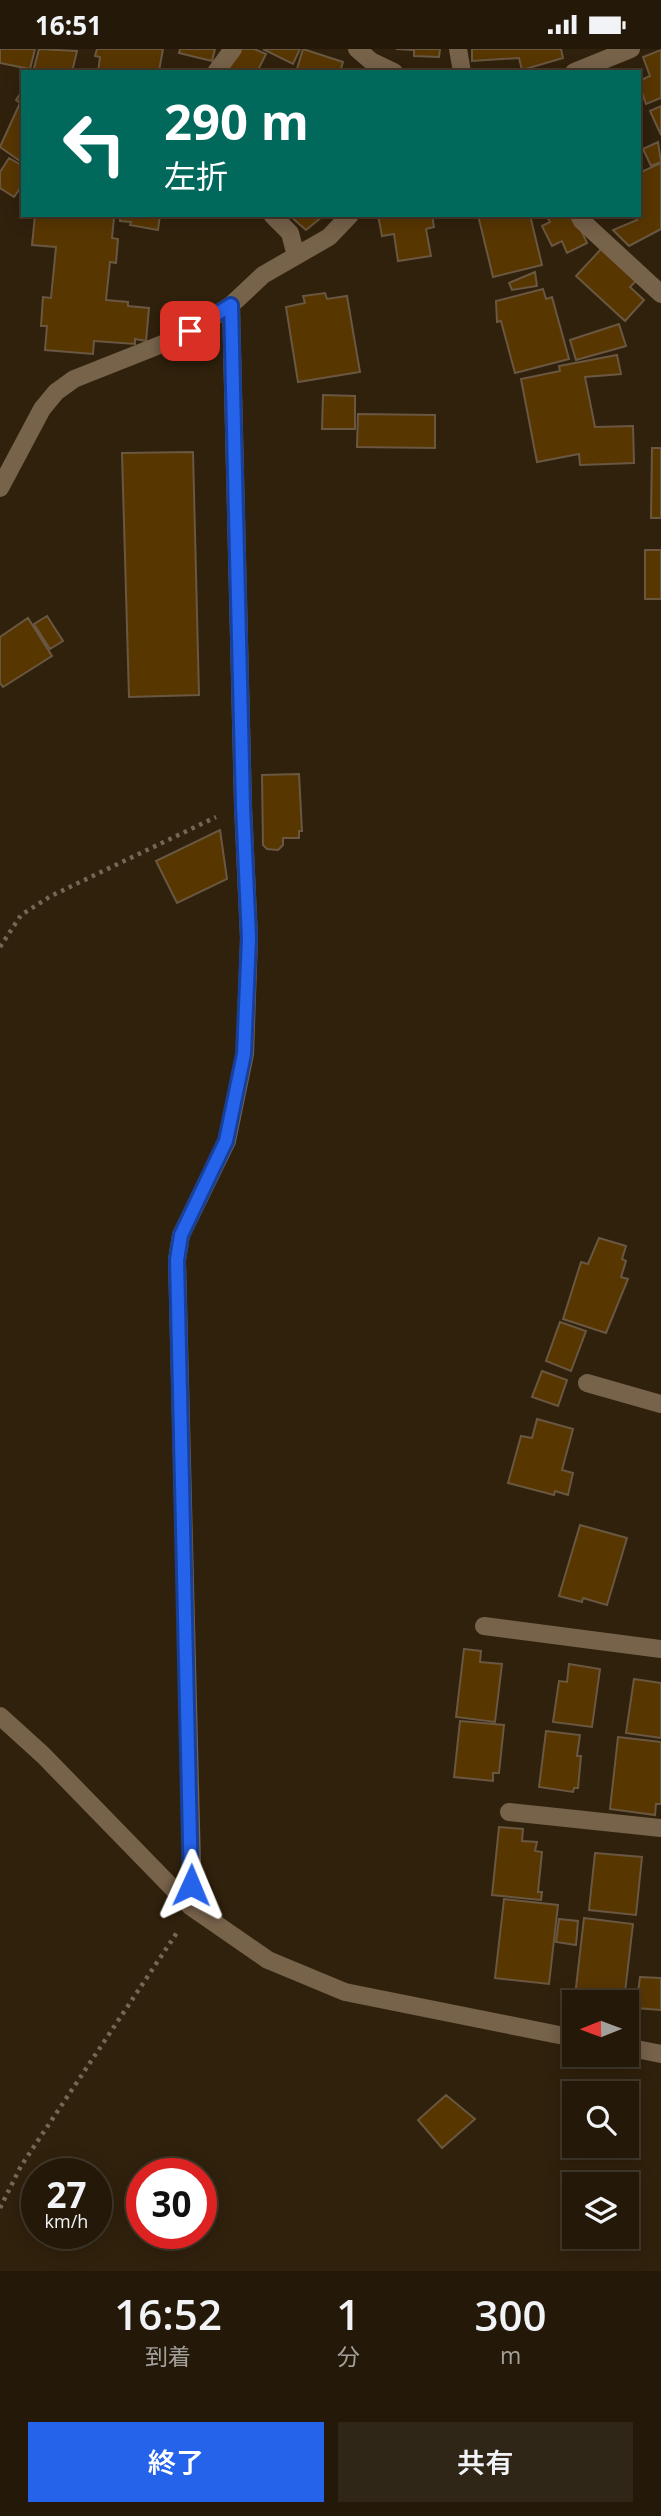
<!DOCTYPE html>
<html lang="ja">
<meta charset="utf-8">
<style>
:root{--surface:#241909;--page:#302617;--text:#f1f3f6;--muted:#a3a09c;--line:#41382a;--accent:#2563eb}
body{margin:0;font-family:"Open Sans","Noto Sans JP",sans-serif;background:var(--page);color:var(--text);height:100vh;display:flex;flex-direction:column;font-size:26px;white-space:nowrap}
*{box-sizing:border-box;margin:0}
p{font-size:23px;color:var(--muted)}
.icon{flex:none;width:38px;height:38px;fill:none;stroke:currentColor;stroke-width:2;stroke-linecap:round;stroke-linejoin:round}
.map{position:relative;height:2222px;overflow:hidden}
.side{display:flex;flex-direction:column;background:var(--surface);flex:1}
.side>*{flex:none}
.guide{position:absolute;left:21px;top:21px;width:620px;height:147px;border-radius:0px;box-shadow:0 4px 18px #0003,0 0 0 2px var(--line);background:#00695c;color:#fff;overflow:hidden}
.needle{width:46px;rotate:269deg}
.buttons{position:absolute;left:562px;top:1941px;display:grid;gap:14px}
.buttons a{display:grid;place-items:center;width:77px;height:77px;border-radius:0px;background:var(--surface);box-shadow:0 4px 18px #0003,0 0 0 2px var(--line);font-size:35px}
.speed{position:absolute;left:21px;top:2109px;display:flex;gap:14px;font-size:35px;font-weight:700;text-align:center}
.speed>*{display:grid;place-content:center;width:91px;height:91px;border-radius:50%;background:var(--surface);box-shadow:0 4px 18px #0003,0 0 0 2px var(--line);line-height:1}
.speed small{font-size:18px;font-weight:400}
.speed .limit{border:10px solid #d22;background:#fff;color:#111}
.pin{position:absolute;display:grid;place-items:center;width:60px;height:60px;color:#fff;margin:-30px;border-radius:14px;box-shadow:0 4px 10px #0006}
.me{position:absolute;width:77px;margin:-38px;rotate:1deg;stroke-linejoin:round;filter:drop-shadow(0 0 5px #0008)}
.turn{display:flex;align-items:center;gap:24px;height:147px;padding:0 28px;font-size:32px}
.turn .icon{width:91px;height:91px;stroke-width:2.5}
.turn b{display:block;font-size:49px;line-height:60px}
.eta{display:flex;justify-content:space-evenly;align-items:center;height:119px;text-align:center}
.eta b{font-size:42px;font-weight:600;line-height:49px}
.action{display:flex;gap:14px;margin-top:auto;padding:14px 28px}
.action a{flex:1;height:80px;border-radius:0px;background:var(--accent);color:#fff;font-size:28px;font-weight:600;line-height:80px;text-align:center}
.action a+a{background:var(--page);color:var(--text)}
.status{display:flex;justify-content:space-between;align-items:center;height:49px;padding:0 35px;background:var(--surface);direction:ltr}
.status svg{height:19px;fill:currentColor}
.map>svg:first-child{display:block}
</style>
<div class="status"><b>16:51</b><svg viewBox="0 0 49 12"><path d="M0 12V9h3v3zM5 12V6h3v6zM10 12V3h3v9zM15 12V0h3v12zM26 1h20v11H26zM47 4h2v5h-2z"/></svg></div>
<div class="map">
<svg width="661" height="2222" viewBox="0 0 661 2222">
<rect width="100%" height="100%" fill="#30210c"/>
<path fill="#583600" stroke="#695741" stroke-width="2" d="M 0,0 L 35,0 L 30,20 L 0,14 Z
M 39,0 L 77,2 L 72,23 L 33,23 Z
M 97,0 L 163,0 L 159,22 L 98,23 L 100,8 L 95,7 Z
M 180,0 L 215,0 L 212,12 L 179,4 Z
M 240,0 L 254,0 L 266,5 L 257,23 L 221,23 Z
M 263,0 L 300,0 L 293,15 Z
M 303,0 L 343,13 L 340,23 L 296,23 Z
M 396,0 L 440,0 L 439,8 L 414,7 L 414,1 Z
M 472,0 L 561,0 L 563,9 L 522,21 L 519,9 L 472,12 Z
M 661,1 L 661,49 L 646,55 L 639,35 L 639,32 L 650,27 L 643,8 Z
M 23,41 L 23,114 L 0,98 L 20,54 L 16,51 Z
M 661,57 L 661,86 L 650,62 Z
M 658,93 L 661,113 L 651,117 L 643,100 Z
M 9,109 L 23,117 L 23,135 L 14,148 L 0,139 L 0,123 Z
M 661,114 L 661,180 L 629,197 L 613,181 L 637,171 L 635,166 L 639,166 L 639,124 Z
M 35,166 L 114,169 L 112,189 L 118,190 L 116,214 L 110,213 L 106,251 L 128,253 L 128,257 L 149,259 L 146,292 L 135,290 L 135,295 L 94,292 L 93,305 L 45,301 L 47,277 L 41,277 L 43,248 L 51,249 L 56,198 L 32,196 Z
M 120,166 L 160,166 L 158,181 L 130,176 L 131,173 L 120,172 Z
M 289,166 L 323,166 L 323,167 L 306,181 Z
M 378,166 L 432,166 L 434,178 L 426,180 L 431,207 L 398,212 L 394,185 L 382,187 Z
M 478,166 L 530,166 L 542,216 L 493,228 Z
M 546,166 L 574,166 L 587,194 L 567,204 L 562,192 L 552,197 L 542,177 L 550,173 Z
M 603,198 L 637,231 L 630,238 L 644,251 L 625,272 L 576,227 Z
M 535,223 L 537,237 L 512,241 L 509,234 Z
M 543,240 L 546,250 L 552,248 L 569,310 L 515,324 L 501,272 L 497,273 L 496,252 Z
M 325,244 L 327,250 L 347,247 L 360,323 L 298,333 L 286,258 L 305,254 L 303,247 Z
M 619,275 L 626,297 L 576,311 L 570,291 Z
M 617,306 L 621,325 L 585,328 L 595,378 L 633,377 L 634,414 L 580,416 L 579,405 L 537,413 L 521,330 L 560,322 L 559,317 Z
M 323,346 L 355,347 L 355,380 L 322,380 Z
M 358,365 L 435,366 L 435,399 L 357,398 Z
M 652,399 L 661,399 L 661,469 L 651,469 Z
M 193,403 L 199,646 L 129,648 L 122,404 Z
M 645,501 L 661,501 L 661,550 L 645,550 Z
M 47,567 L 63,592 L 50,600 L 34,575 Z
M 28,569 L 52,607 L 3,638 L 0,634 L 0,588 Z
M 299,725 L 302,782 L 299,782 L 299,789 L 283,789 L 283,796 L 278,801 L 267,800 L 263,796 L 262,726 Z
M 220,781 L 227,830 L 177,854 L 156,812 Z
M 599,1189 L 626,1197 L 622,1210 L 626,1212 L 621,1228 L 628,1230 L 606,1284 L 563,1270 L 581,1213 L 588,1215 Z
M 560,1273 L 586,1282 L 571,1322 L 546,1312 Z
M 542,1322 L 567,1331 L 558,1357 L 532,1348 Z
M 537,1370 L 573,1380 L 562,1421 L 573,1424 L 568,1446 L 555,1442 L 554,1446 L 508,1434 L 521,1387 L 532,1389 Z
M 580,1476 L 627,1489 L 607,1556 L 583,1549 L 582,1553 L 559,1547 Z
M 464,1600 L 481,1602 L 480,1613 L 502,1615 L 495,1673 L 456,1668 Z
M 569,1615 L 600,1620 L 592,1678 L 553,1673 L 559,1632 L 567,1633 Z
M 634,1630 L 661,1634 L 661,1689 L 626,1684 Z
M 460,1672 L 504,1676 L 499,1724 L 493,1724 L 493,1732 L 454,1728 Z
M 546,1682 L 580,1686 L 577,1707 L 581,1707 L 578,1739 L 574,1739 L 573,1743 L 539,1738 Z
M 618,1688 L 661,1693 L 661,1755 L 656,1755 L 655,1766 L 610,1760 Z
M 499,1778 L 523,1780 L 522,1792 L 537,1793 L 535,1802 L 542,1803 L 538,1843 L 542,1843 L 541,1851 L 492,1846 Z
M 595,1804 L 642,1808 L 636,1866 L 589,1861 Z
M 504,1850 L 558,1856 L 549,1935 L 495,1929 Z
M 584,1869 L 633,1875 L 625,1943 L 611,1941 L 610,1947 L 596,1945 L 595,1950 L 575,1947 Z
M 559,1870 L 578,1872 L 576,1896 L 556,1893 Z
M 640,1928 L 661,1929 L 661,1961 L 636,1959 Z
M 446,2046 L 475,2070 L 442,2099 L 418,2071 Z"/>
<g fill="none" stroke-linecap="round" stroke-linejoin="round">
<path stroke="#756756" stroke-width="4.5" stroke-dasharray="3.5 5" stroke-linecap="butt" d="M 0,898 L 21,866 L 51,847 L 216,768
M 0,2159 L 21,2117 L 178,1882"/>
<path stroke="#77624a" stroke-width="18" d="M 357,0 L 371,12 L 394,23
M 458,0 L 462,23
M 216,23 L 233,0
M 574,23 L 631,0
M 272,166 L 290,184 L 296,207
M 579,166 L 582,172 L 661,245
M 0,439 L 42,360 L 56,343 L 74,330 L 175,290 L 206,273 L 231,256 L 263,226 L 329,188 L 350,166
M 587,1334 L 661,1355
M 484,1577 L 661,1600
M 0,1667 L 43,1706 L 190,1857 L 268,1911 L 345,1943 L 574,1989
M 509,1763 L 661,1779
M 190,1857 L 192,1816 L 177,1211 L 181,1186 L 227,1092 L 245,1005 L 249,889 L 243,757 L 231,256
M 626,1998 L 661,2005"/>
</g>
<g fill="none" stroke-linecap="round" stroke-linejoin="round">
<defs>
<path id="route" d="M 190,282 L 231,256 L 243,757 L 249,889 L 244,1005 L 226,1092 L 181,1186 L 177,1211 L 191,1836"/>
</defs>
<use href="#route" stroke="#184099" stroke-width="18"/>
<use href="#route" stroke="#2563eb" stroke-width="12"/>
</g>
</svg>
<div class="buttons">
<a><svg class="needle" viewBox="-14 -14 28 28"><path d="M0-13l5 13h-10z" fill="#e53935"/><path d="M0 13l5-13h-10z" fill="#a3a09c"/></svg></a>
<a><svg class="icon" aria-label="search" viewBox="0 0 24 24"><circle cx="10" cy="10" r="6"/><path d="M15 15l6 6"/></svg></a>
<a><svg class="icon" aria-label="layers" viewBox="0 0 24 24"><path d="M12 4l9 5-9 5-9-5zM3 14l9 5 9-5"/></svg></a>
</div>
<div class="speed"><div>27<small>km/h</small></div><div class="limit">30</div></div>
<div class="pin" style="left:190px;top:282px;background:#d93025"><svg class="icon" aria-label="arrive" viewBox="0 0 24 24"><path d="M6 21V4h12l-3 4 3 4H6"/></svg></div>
<svg class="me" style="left:191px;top:1836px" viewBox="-20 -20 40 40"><path d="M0-17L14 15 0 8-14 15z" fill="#2563eb" stroke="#fff" stroke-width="4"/></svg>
<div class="guide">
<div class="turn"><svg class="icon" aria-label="left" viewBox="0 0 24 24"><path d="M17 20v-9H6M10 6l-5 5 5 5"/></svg><div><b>290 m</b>左折</div></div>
</div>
</div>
<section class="side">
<div class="eta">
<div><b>16:52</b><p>到着</p></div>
<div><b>1</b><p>分</p></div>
<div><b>300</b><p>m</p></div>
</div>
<div class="action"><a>終了</a><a>共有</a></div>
</section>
